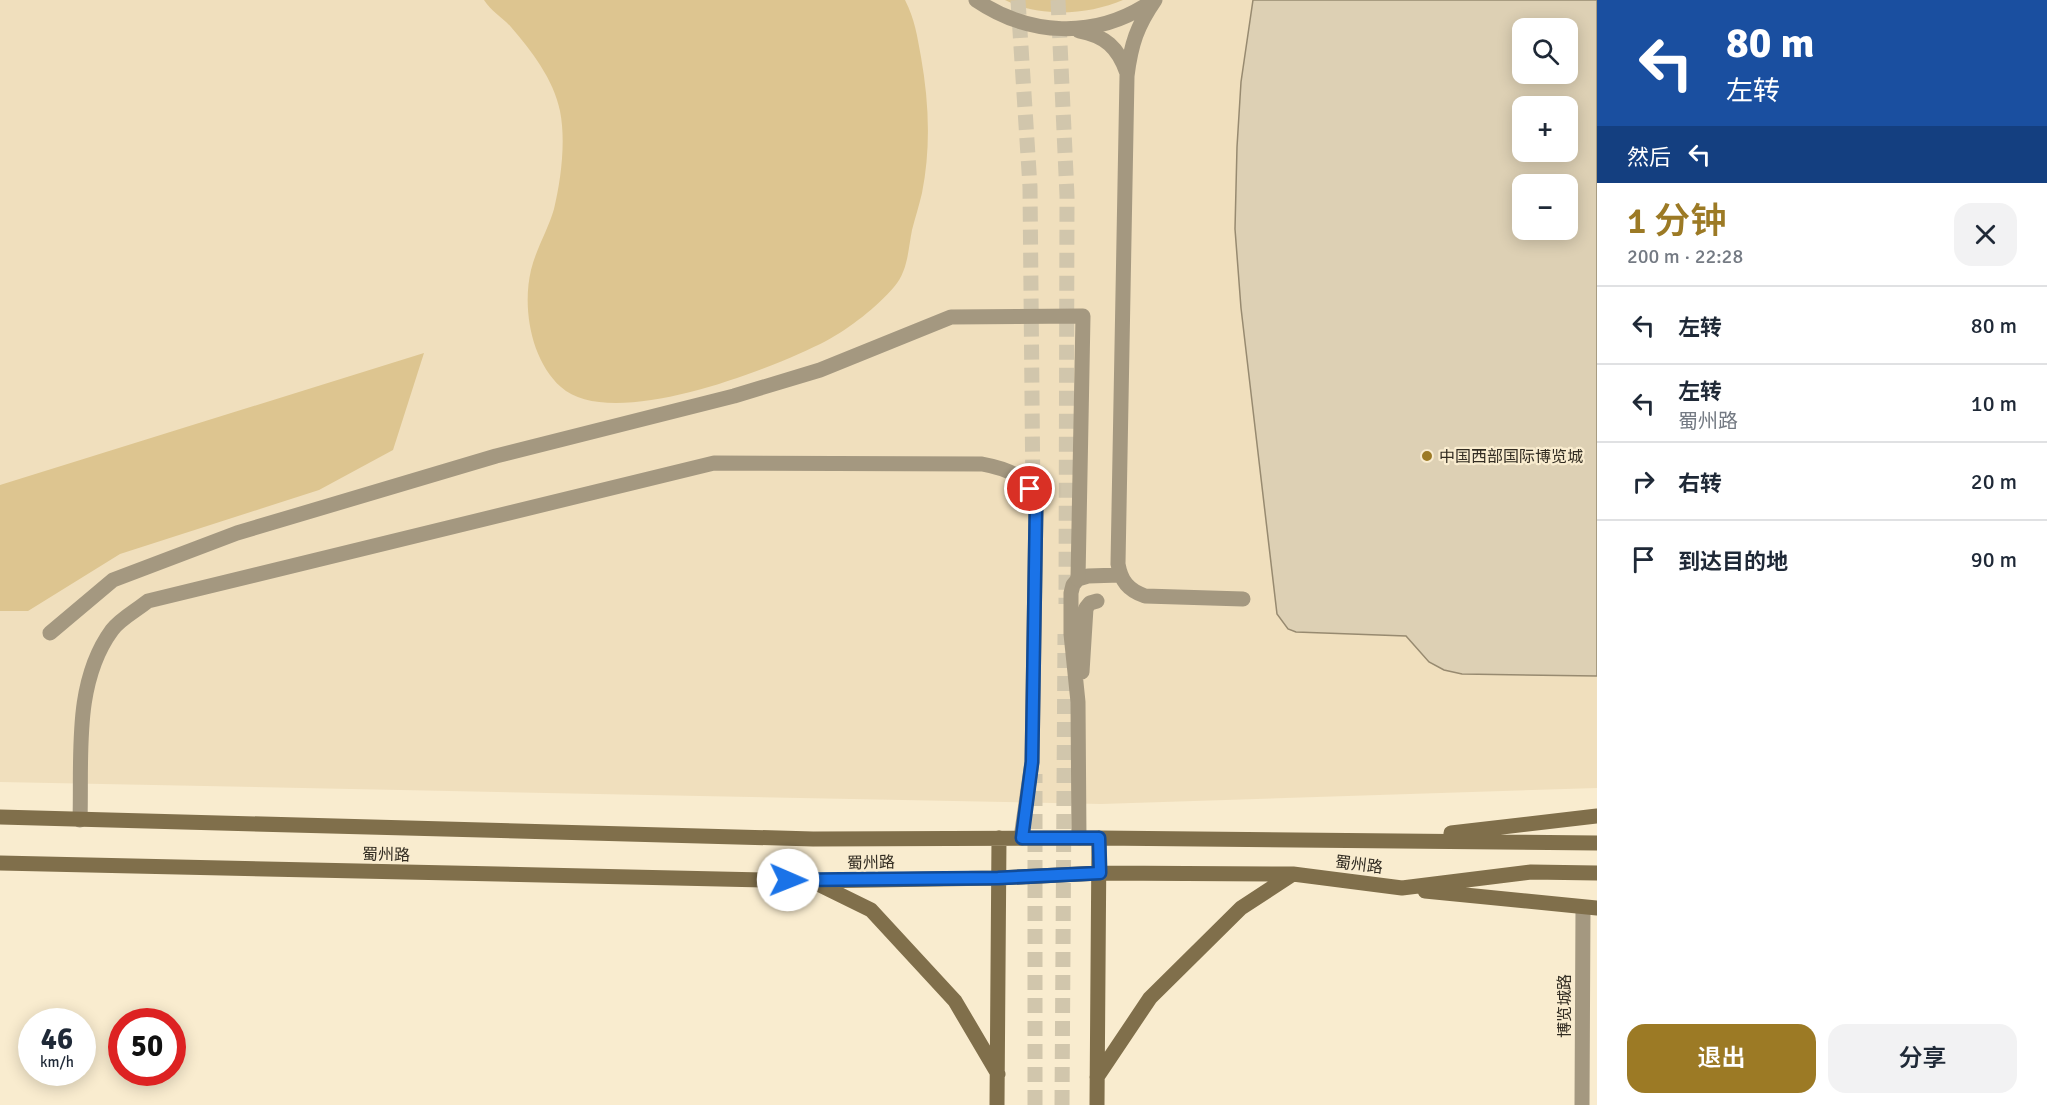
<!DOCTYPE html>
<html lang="zh">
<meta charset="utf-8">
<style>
:root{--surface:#fff;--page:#f2f2f3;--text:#1f2937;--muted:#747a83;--line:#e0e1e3;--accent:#9c7a25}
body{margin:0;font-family:Signika,"Noto Sans SC",sans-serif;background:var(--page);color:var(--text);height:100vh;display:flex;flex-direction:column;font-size:22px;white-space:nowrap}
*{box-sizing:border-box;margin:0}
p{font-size:20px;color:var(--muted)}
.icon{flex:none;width:33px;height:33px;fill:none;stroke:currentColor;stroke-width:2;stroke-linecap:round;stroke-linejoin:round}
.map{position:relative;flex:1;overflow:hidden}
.side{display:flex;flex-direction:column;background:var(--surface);width:450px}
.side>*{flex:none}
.banner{background:#1a4fa0;color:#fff;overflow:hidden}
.buttons{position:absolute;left:1512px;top:18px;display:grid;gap:12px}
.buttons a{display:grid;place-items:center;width:66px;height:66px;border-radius:12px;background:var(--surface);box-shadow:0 3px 15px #0003;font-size:30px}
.speed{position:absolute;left:18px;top:1008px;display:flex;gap:12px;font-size:30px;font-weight:700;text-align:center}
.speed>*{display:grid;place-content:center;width:78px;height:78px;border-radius:50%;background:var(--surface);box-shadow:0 3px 15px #0003;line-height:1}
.speed small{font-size:15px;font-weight:400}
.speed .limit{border:9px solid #d22;background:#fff;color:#111}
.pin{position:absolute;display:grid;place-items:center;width:51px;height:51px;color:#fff;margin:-26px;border:3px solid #fff;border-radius:50%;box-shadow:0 2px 6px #0007}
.me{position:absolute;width:66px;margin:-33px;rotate:91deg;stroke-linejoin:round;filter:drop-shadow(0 0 4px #0008)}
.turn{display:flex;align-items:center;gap:21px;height:126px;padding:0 30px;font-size:27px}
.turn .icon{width:78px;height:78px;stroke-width:2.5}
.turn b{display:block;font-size:42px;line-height:51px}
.then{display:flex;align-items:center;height:57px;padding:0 30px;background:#0003;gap:12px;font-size:22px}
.round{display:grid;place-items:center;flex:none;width:63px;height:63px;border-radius:18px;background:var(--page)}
.overview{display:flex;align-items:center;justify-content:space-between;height:102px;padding:0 30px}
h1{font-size:36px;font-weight:600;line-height:45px;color:var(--accent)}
.button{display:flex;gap:12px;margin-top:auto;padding:12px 30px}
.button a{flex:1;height:69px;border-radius:18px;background:var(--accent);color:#fff;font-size:24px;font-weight:600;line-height:69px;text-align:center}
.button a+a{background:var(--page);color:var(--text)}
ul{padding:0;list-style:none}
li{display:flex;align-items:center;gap:18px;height:78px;padding:0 30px;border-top:2px solid var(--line)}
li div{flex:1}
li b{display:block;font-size:22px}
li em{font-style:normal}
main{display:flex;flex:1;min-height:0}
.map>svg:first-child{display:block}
</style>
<main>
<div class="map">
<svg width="1597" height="1105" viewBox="0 0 1597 1105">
<rect width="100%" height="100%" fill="#f9eccf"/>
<path fill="#f0dfbd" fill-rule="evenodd" d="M 0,0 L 1597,0 L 1597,788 L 1101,804 L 0,782 ZM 1522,28 L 1568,28 L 1568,74 L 1522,74 ZM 1522,106 L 1568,106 L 1568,152 L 1522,152 ZM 1522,184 L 1568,184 L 1568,230 L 1522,230 Z"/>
<path fill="#ddc590" d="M 484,0 L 905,0 C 915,20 917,35 921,57 C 929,102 931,148 922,193 C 919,206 915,218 912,230 C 908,250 908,271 894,287 C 877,307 850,328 826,341 C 774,368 611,433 561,387 C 531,360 522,308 531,270 C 536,249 548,230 554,209 C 561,180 566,141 560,111 C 554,80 531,50 511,27 C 502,17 491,11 484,0 Z
M 1005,0 L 1123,0 C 1088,15 1040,18 1005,0 Z
M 424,353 L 393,450 L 319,490 L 120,554 L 28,611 L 0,611 L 0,485 Z"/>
<path fill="#ddd0b4" stroke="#978a70" stroke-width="1.5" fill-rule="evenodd" d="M 1253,0 L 1597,0 L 1597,676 L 1462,674 L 1444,670 L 1429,662 L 1406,636 L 1296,632 L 1288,629 L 1277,614 L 1241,308 L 1235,229 L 1237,147 L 1241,82 ZM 1522,28 L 1568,28 L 1568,74 L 1522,74 ZM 1522,106 L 1568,106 L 1568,152 L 1522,152 ZM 1522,184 L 1568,184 L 1568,230 L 1522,230 Z"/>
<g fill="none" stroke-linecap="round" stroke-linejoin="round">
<path stroke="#d1c6ac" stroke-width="15" stroke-dasharray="15 8" stroke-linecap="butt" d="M 1018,0 L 1030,187 L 1033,501
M 1058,0 L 1067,196 L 1066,604
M 1035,1105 L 1035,774
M 1062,1105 L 1065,634"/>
<path stroke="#a49880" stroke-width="15" d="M 976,0 C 1029,36 1094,39 1148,4
M 1155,0 C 1137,26 1131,44 1127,76 L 1118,564 C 1121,581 1128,590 1145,596 L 1243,599
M 1079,31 C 1105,36 1118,47 1127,73
M 1082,672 L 1086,608 L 1090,603 L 1097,601
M 80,820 C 82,757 73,683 112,630 C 120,619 137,610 148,601 L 714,463 L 982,464 C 1009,469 1031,477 1036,507 L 1032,762 L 1021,838
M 1079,838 L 1078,702 L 1071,634 L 1071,593 L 1073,585 L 1078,579 L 1088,576 L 1120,575"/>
<path stroke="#a49880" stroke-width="15" d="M 50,633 L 113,580 L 237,533 L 496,456 L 734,396 L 820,370 L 951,317 L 1083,316 L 1078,579
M 1582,1105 L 1583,908"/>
<path stroke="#806f4b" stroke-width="15" d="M 0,817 L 813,839 L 1099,838 L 1597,843
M 1451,833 L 1597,816
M 0,863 L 812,881 L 998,878 L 1100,873 L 1293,874 L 1402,888 L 1531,872 L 1597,873
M 814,882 L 871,910 L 955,1001 L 998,1074
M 1425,891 L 1597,908
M 1097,1077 L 1150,998 L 1241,908 L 1293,874
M 997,1105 L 999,838
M 1097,1105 L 1099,838"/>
</g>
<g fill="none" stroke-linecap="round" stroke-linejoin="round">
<defs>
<path id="route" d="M 788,880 L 998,878 L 1100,873 L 1099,838 L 1022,838 L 1032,762 L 1036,507 L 1030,489"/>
</defs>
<use href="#route" stroke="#114b97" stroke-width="15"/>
<use href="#route" stroke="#1a73e8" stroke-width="10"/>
</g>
<circle fill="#9c7a25" stroke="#f9eccf" stroke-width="2" cx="1427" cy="456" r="6"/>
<g text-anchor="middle" stroke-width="4.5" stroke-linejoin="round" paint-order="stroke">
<g font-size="16" fill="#322c22" stroke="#f9eccf" text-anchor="start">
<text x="1439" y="462">中国西部国际博览城</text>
</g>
<g font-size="16" fill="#322c22" stroke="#f9eccf">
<text transform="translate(386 854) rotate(1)" y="6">蜀州路</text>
<text transform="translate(871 862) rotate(-1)" y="6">蜀州路</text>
<text transform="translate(1359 864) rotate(7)" y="6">蜀州路</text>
<text transform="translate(1564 1006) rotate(-90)" y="6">博览城路</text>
</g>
</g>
</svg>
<div class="buttons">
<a><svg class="icon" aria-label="search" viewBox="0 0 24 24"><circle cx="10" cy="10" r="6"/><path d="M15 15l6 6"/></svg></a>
<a>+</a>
<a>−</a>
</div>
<div class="speed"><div>46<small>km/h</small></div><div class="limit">50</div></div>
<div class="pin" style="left:1030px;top:489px;background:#d93025"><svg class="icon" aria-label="arrive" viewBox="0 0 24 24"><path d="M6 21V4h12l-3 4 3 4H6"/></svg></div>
<svg class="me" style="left:788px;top:880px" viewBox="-20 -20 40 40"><circle r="19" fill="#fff"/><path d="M0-13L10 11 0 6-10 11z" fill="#1a73e8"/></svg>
</div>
<section class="side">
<div class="banner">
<div class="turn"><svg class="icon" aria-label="left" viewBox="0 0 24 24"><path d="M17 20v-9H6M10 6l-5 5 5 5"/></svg><div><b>80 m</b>左转</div></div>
<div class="then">然后<svg class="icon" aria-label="left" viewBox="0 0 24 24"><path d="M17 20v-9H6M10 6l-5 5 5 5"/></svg></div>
</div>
<div class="overview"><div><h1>1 分钟</h1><p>200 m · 22:28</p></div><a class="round"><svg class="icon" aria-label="close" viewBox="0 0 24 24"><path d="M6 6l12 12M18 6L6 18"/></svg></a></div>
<ul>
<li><svg class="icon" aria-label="left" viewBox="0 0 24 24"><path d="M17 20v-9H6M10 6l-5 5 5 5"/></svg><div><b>左转</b></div><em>80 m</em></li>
<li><svg class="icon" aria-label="left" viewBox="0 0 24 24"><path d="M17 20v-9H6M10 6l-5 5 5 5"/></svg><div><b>左转</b><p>蜀州路</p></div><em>10 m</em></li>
<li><svg class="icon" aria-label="right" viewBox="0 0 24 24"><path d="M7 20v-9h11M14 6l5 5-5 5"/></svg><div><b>右转</b></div><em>20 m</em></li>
<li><svg class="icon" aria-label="arrive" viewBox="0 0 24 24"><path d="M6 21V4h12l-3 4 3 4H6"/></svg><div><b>到达目的地</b></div><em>90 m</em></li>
</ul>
<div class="button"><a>退出</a><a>分享</a></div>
</section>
</main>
